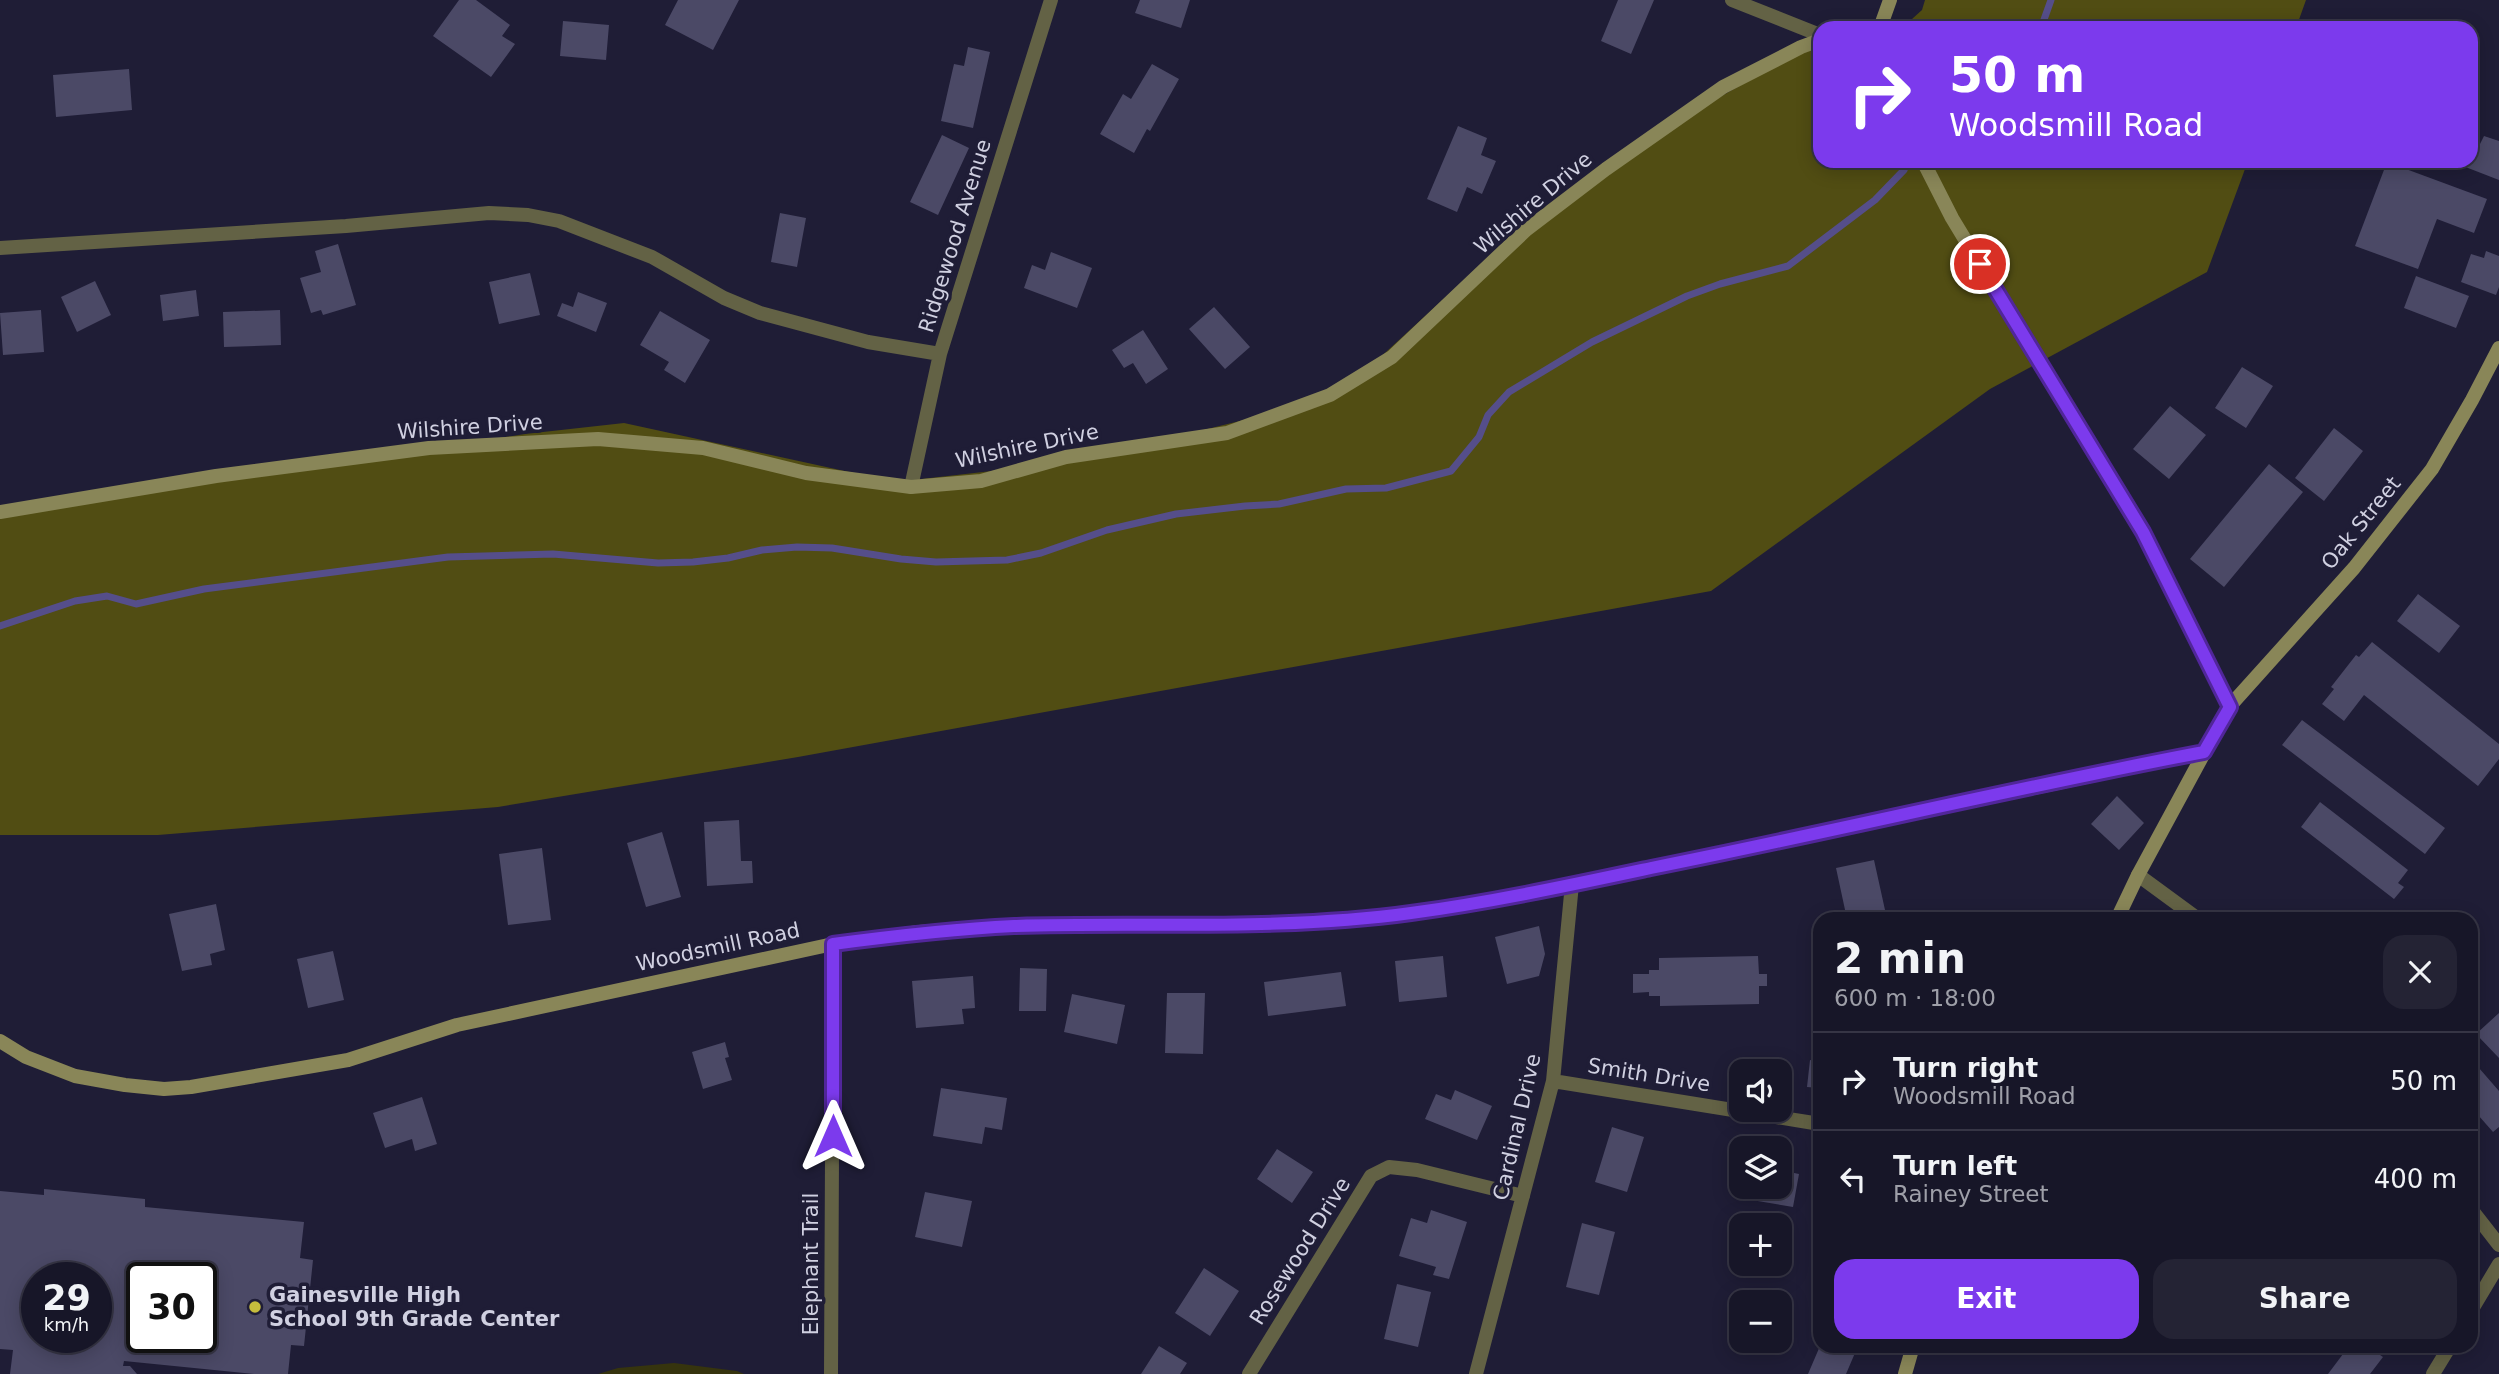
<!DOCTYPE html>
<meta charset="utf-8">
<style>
:root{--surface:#171628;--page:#242334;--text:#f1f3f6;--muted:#9e9fa8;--line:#363545;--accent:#7c3aed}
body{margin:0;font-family:"DejaVu Sans",sans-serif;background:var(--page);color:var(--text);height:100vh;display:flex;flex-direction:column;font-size:26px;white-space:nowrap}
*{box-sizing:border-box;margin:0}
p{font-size:23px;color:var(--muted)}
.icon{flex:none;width:38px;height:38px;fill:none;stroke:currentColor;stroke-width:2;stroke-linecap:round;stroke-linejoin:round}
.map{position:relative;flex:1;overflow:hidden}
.sheet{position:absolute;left:1813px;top:912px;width:665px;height:441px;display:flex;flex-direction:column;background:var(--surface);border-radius:21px;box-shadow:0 4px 18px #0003,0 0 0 2px var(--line)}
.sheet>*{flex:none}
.hud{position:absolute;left:1813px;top:21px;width:665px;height:147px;border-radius:21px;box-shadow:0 4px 18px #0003,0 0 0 2px var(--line);background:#7c3aed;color:#fff;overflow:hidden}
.fabs{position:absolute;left:1729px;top:1059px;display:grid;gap:14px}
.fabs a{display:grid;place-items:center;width:63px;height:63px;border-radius:14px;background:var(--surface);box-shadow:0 4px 18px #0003,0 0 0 2px var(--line);font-size:35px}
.speed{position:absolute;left:21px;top:1262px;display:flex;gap:14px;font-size:35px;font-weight:700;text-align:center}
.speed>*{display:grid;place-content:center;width:91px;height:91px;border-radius:50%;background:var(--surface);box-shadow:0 4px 18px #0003,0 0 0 2px var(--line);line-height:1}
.speed small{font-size:18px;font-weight:400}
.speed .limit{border:4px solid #111;border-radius:10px;background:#fff;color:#111}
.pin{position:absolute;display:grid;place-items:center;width:60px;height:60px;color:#fff;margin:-30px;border:4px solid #fff;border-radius:50%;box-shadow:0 2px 7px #0007}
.me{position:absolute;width:77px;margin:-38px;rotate:0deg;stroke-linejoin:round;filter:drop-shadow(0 0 5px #0008)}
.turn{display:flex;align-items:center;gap:24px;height:147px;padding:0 21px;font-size:32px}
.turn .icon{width:91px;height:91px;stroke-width:2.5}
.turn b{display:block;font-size:49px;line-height:60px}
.round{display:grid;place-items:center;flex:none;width:74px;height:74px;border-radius:21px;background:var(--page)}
.headline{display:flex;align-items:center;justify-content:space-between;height:119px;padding:0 21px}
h1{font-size:42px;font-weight:700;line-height:52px}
.primary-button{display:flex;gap:14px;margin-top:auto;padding:14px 21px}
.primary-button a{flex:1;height:80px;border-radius:21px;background:var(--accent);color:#fff;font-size:28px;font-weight:700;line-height:80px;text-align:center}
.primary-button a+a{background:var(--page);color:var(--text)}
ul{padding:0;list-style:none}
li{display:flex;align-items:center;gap:21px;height:98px;padding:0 21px;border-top:2px solid var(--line)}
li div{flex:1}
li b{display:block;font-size:26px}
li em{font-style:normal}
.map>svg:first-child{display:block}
</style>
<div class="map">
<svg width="2499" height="1374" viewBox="0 0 2499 1374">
<rect width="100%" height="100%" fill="#1f1d36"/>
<path fill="#36340e" d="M 674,1363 L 737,1371 L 744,1374 L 598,1374 L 618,1368 Z"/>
<path fill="#514d13" d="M 1925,0 L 2306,0 L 2296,28 L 1902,28 L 1922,10 Z
M 1820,40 L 1820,161 L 2248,161 L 2207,272 L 1990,389 L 1711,591 L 798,757 L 498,807 L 158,835 L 0,835 L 0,508 L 239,479 L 525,434 L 624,423 L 895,482 L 1078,461 L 1337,397 L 1448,295 L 1669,126 Z"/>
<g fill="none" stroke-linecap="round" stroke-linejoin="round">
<path stroke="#554e8a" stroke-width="7" d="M 2041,28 L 2051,0
M 0,626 L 75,601 L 107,596 L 136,604 L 204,589 L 448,557 L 553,554 L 658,563 L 693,562 L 728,558 L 762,550 L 797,547 L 832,548 L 901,559 L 936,562 L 1007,560 L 1041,553 L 1107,530 L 1176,514 L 1245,506 L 1279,504 L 1346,489 L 1386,488 L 1451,471 L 1479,437 L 1488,415 L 1509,392 L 1592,342 L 1687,296 L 1720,284 L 1788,266 L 1875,200 L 1904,170"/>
</g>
<path fill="#4b4966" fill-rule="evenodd" d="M 459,0 L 476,0 L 510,25 L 502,36 L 515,44 L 491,77 L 433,36 Z
M 678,0 L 739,0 L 713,50 L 665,25 Z
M 1140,0 L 1190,0 L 1181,28 L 1135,13 Z
M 1618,0 L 1654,0 L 1631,54 L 1601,41 Z
M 563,21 L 609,25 L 606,60 L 560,56 Z
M 968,47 L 990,52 L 973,128 L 941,121 L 954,64 L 964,66 Z
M 1152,64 L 1179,79 L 1150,131 L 1147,129 L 1134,153 L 1100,134 L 1123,94 L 1131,99 Z
M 129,69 L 132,110 L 56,117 L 53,75 Z
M 1458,126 L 1487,138 L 1481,155 L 1496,161 L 1482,194 L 1467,187 L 1457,212 L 1427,199 Z
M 942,135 L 969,148 L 938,215 L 910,202 Z
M 2484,136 L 2499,141 L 2499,180 L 2450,161 L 2471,161 L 2471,141 L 2480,144 Z
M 2387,162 L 2487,199 L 2474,233 L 2437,219 L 2418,269 L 2355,246 Z
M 780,213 L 806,218 L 797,267 L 771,262 Z
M 338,244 L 356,305 L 323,315 L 321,310 L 311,313 L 300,278 L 321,272 L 315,251 Z
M 2486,251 L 2499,256 L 2499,287 L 2496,295 L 2461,282 L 2471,254 L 2484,258 Z
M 1051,252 L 1092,268 L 1077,308 L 1024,288 L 1032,265 L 1045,270 Z
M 530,273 L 540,315 L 499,324 L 489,282 Z
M 2416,276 L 2469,296 L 2456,328 L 2404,308 Z
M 95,281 L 111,315 L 77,332 L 61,297 Z
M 196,290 L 199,316 L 163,321 L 160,295 Z
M 578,292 L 607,303 L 596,332 L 557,316 L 562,303 L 573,307 Z
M 1214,307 L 1250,347 L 1225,369 L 1189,329 Z
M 41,310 L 44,352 L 3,355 L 0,313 Z
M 280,310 L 281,345 L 224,347 L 223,312 Z
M 660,311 L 710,340 L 685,383 L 664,370 L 669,362 L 640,345 Z
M 1143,330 L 1168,369 L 1146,384 L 1133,363 L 1124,368 L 1112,350 Z
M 2242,367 L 2273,386 L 2246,428 L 2215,408 Z
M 2170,406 L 2206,435 L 2169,479 L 2133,449 Z
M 2334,428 L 2363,451 L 2324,501 L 2295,478 Z
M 2269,464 L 2303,492 L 2224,587 L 2190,559 Z
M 2418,594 L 2460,626 L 2439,653 L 2397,621 Z
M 2372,642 L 2499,744 L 2499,759 L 2478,786 L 2364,695 L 2344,721 L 2322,704 L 2334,689 L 2331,687 L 2356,655 L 2359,657 Z
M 2302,720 L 2445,828 L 2425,854 L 2282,745 Z
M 2117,796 L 2144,823 L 2119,850 L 2091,824 Z
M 2320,802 L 2408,870 L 2398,883 L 2404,887 L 2394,899 L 2301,827 Z
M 739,820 L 741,861 L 752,861 L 753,883 L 707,886 L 704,822 Z
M 662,832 L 681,897 L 646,907 L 627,843 Z
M 542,848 L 551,920 L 508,925 L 499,854 Z
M 1874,860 L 1887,919 L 1847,919 L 1836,868 Z
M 216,904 L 225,950 L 210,954 L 212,965 L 182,971 L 169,914 Z
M 1539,926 L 1545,954 L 1539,976 L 1507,984 L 1495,937 Z
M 333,951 L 344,1000 L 308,1008 L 297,959 Z
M 1443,956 L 1447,997 L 1399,1002 L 1395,961 Z
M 1758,956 L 1759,974 L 1767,974 L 1767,986 L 1759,986 L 1759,1004 L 1660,1006 L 1660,996 L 1649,996 L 1649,992 L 1633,993 L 1633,974 L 1649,974 L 1649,970 L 1659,970 L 1659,958 Z
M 1020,968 L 1047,969 L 1046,1011 L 1019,1011 Z
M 1341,972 L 1346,1006 L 1268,1016 L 1264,982 Z
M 973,976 L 975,1008 L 962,1009 L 964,1024 L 916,1028 L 912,981 Z
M 1167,993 L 1205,993 L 1203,1054 L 1165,1053 Z
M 1072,994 L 1125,1005 L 1117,1044 L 1064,1032 Z
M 2499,1013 L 2499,1058 L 2476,1034 Z
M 725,1042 L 729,1057 L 725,1058 L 732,1080 L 703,1089 L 692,1052 Z
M 1810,1060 L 1820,1062 L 1820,1088 L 1807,1087 Z
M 2479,1068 L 2499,1091 L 2499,1127 L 2493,1132 L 2471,1107 L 2471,1075 Z
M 941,1088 L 1007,1098 L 1002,1130 L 985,1127 L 982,1144 L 933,1136 Z
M 1455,1090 L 1492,1106 L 1477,1140 L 1425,1119 L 1436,1094 L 1451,1100 Z
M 422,1097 L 437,1144 L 415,1151 L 412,1139 L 385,1148 L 373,1113 Z
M 1612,1127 L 1644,1137 L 1627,1192 L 1595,1182 Z
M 1277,1149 L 1313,1172 L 1292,1203 L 1257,1179 Z
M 1740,1161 L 1741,1186 L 1780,1186 L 1780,1170 L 1799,1174 L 1793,1207 L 1734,1197 Z
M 44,1189 L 145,1199 L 145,1207 L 304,1222 L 300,1258 L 313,1260 L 304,1346 L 291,1345 L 288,1374 L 254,1374 L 124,1361 L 123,1366 L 130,1366 L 137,1374 L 10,1374 L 13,1350 L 0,1349 L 0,1191 L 44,1195 ZM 37,1278 L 96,1278 L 96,1337 L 37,1337 ZM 142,1278 L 201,1278 L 201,1337 L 142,1337 Z
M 925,1192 L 972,1201 L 962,1247 L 915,1237 Z
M 1431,1210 L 1467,1222 L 1449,1279 L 1433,1275 L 1436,1267 L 1399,1256 L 1411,1218 L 1427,1223 Z
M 1582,1223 L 1615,1232 L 1599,1295 L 1566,1287 Z
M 1204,1268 L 1239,1291 L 1210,1336 L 1175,1313 Z
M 1397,1284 L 1431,1292 L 1418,1347 L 1384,1339 Z
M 1159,1346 L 1187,1363 L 1180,1374 L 1141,1374 Z
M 1820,1346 L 1858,1346 L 1846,1374 L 1808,1374 Z
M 2349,1346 L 2367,1346 L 2383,1357 L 2370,1374 L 2328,1374 Z"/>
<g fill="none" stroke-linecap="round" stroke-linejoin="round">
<path stroke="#636245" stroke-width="14" d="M 1732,0 L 1820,35
M 0,248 L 346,226 L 489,213 L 528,215 L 559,221 L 652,257 L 724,298 L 760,313 L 868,342 L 940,354
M 911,487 L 940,354 L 1051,0
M 2138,875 L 2198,919
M 1553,1081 L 1820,1124
M 2471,1209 L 2499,1245
M 2471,1311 L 2499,1264
M 831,1374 L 833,944
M 1249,1374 L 1371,1176 L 1389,1167 L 1417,1170 L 1523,1196
M 1476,1374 L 1553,1081 L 1572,884
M 2433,1374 L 2450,1346"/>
<path stroke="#898658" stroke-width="14" d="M 1880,28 L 1890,0
M 1923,161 L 1952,218 L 2142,532 L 2229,707
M 0,512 L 216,476 L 429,448 L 598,439 L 703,448 L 806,473 L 911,487 L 981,481 L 1066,457 L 1227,433 L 1330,395 L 1392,357 L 1526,230 L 1606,169 L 1723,87 L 1801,47 L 1820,40
M 2117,919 L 2138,875 L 2229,707 L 2354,568 L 2432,469 L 2472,400 L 2499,348
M 0,1041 L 26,1057 L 75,1076 L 125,1085 L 164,1089 L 191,1087 L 348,1060 L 457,1025 L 833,944 L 919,932 L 1013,926 L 1277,924 L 1346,921 L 1414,913 L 1497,899 L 1684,862 L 2204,752
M 1905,1374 L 1913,1346"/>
</g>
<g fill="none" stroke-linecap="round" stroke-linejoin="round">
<defs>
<path id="route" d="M 833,1136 L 833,944 C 893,936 953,929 1014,926 C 1146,922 1279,931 1411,913 C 1492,902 1571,885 1651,868 C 1836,831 2019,787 2204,752 L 2230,707 L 2143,532 L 1980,264"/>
</defs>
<use href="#route" stroke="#51269a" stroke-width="18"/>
<use href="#route" stroke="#7c3aed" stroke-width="12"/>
</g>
<circle fill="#c5bc3d" stroke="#1f1d36" stroke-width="2.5" cx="255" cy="1307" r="7"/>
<g text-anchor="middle" stroke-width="7" stroke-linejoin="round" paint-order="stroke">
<g font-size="21" fill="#d0d0e1" stroke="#1f1d36">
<text transform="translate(1533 203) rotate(-40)" y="7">Wilshire Drive</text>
<text transform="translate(955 236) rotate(-73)" y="7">Ridgewood Avenue</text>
<text transform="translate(470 427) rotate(-4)" y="7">Wilshire Drive</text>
<text transform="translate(1027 446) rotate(-12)" y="7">Wilshire Drive</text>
<text transform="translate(2361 523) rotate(-51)" y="7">Oak Street</text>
<text transform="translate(718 947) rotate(-12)" y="7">Woodsmill Road</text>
<text transform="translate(1649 1075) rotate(9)" y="7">Smith Drive</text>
<text transform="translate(1517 1127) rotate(-77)" y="7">Cardinal Drive</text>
<text transform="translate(1300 1251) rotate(-58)" y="7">Rosewood Drive</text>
<text transform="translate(811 1264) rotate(-90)" y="7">Elephant Trail</text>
</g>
<g font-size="21" font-weight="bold" fill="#d0d0e1" stroke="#1f1d36" text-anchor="start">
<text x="269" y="1302">Gainesville High<tspan x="269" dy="24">School 9th Grade Center</tspan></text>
</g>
</g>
</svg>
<div class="fabs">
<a><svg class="icon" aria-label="sound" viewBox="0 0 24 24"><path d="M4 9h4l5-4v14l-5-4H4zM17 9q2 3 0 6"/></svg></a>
<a><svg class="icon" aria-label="layers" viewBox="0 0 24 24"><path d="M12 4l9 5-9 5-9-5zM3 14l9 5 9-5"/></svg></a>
<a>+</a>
<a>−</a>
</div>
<div class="speed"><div>29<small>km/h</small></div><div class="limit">30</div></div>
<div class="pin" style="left:1980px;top:264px;background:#d93025"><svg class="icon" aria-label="arrive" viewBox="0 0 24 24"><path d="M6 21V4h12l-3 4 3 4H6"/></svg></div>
<svg class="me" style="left:833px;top:1136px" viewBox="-20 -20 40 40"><path d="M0-17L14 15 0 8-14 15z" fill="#7c3aed" stroke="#fff" stroke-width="4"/></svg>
<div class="hud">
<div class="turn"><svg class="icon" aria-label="right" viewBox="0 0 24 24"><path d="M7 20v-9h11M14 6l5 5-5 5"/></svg><div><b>50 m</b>Woodsmill Road</div></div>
</div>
<section class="sheet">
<div class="headline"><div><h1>2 min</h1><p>600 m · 18:00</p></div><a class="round"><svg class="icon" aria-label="close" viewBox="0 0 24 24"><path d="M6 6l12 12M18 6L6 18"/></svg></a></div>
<ul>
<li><svg class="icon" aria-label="right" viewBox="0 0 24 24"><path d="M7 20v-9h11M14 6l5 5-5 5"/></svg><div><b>Turn right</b><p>Woodsmill Road</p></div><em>50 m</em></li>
<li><svg class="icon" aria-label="left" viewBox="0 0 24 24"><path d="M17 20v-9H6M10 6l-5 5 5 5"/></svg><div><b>Turn left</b><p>Rainey Street</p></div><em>400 m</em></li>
</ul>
<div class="primary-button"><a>Exit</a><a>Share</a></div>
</section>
</div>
